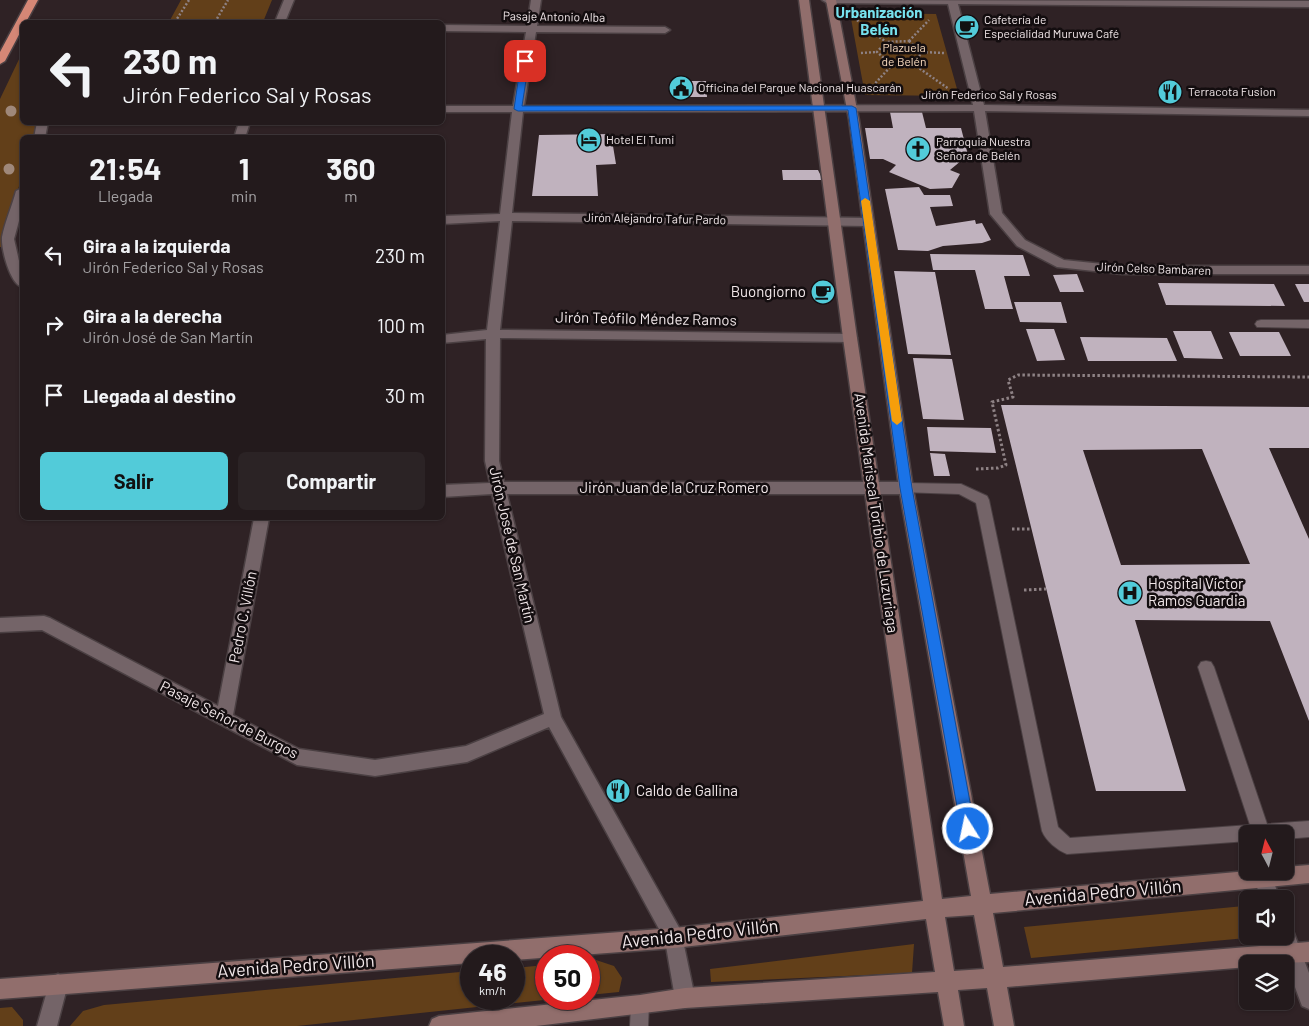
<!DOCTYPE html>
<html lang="es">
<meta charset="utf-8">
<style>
:root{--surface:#231a1c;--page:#2b2325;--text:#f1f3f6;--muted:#a3a1a3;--line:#40383b;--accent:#52cbd9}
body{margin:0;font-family:Barlow,sans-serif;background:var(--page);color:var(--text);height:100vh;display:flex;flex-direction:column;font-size:19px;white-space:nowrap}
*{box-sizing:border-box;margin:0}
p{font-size:16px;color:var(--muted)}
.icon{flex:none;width:28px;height:28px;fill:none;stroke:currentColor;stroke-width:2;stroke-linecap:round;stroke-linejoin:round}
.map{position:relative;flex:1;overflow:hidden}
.sheet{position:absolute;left:20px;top:135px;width:425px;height:385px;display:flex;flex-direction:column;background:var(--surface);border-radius:8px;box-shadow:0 1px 4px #0004,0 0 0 1px var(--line)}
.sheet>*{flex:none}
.banner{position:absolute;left:20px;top:20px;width:425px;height:105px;border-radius:8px;box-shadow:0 1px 4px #0004,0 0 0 1px var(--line);background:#231a1c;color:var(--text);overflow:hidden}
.needle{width:32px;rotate:353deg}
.buttons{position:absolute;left:1239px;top:825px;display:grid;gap:10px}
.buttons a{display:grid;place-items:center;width:55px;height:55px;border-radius:8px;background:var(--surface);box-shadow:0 1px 4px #0004,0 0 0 1px var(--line);font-size:25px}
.speed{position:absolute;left:460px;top:945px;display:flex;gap:10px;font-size:25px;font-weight:700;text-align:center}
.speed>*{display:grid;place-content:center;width:65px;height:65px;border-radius:50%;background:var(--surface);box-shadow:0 1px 4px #0004,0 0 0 1px var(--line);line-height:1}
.speed small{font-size:12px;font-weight:400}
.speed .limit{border:8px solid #d22;background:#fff;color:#111}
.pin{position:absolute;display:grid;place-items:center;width:42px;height:42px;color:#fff;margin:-21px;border-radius:10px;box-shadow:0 2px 8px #0006}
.me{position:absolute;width:55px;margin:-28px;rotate:350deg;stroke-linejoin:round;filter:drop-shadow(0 0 4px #0008)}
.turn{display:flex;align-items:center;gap:18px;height:105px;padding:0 20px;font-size:22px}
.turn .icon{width:65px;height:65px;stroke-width:2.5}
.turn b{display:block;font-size:35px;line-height:42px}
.eta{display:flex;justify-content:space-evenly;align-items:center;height:85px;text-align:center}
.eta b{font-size:30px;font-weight:700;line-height:35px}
.button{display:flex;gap:10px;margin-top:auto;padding:10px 20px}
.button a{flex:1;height:58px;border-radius:8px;background:var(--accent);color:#111;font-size:20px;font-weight:700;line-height:58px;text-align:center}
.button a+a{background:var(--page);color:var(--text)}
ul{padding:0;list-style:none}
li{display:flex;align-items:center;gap:15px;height:70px;padding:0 20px}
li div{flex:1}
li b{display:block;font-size:19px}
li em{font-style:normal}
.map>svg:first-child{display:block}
</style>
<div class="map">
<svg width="1309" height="1026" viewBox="0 0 1309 1026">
<rect width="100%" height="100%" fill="#2f2225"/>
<path fill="#623f19" d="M 181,0 L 272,0 L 263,22 L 169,22 Z
M 850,13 L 936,14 L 959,96 L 865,95 Z
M 22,53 L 22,122 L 38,123 L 34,137 L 22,138 L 22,176 L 3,240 L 4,247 L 0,247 L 0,99 Z
M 1244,906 L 1247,915 L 1248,936 L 1257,937 L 1031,958 L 1024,927 Z
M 914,944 L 912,973 L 711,982 L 710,969 Z
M 596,960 L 614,966 L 622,978 L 619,992 L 589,995 L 589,961 Z
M 546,965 L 546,999 L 554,999 L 297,1026 L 70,1026 L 83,1011 L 104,1005 L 471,971 L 471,999 L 514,999 L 514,968 Z
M 12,1007 L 23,1020 L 23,1026 L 0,1026 L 0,1008 Z"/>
<path fill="#c0b2be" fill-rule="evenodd" d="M 674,81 L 706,81 L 707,97 L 675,97 Z
M 890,112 L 922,112 L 926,128 L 961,128 L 968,155 L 950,170 L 960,174 L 952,188 L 930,189 L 889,172 L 896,165 L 883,159 L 870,159 L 865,128 L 893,128 Z
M 611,134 L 616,164 L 596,165 L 598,196 L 532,196 L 539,135 Z
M 782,170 L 818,170 L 823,180 L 783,180 Z
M 919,187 L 924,195 L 950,195 L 953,206 L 930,207 L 936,226 L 975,220 L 976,224 L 982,223 L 991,240 L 982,243 L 943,246 L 928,251 L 898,250 L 885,189 Z
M 930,254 L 1023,255 L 1030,276 L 1004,276 L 1013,309 L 985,309 L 975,270 L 933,270 Z
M 894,271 L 935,272 L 951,355 L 908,354 Z
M 1077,274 L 1084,292 L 1060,292 L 1053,275 Z
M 1158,283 L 1274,284 L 1285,306 L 1166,305 Z
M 1295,284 L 1309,284 L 1309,302 L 1304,302 Z
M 1014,302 L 1061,302 L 1067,323 L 1020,322 Z
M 1026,329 L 1054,329 L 1065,360 L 1037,361 Z
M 1173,331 L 1211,331 L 1223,359 L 1184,358 Z
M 1229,332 L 1279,332 L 1291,356 L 1240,356 Z
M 1080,337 L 1167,338 L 1177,361 L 1088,361 Z
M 913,358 L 952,359 L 964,420 L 923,419 Z
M 1001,405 L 1309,407 L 1309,448 L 1269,448 L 1309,539 L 1309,721 L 1270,621 L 1135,620 L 1186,791 L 1096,791 ZM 1202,449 L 1250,564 L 1121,565 L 1083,450 Z
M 927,427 L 991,428 L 996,453 L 930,451 Z
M 930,453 L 945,454 L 950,476 L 934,476 Z"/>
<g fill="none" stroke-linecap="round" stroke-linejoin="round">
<defs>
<path id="lane" d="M 1261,320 L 1309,320 L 1309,328 L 1257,327 L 1255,324 L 1257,321 Z
M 906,483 L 961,484 L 987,496 L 989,500 L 1058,827 L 1070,838 L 1250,825 L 1198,667 L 1201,662 L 1206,661 L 1211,662 L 1214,667 L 1267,824 L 1309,821 L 1309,837 L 1285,839 L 1285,834 L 1248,834 L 1248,841 L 1067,854 C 1057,850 1046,841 1042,831 L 976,503 L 959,494 L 901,492 L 899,488 L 901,484 Z
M 640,996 L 647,998 L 649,1005 L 648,1026 L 630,1026 L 631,1005 L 633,998 Z"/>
<path id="street" d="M 284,0 L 294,0 L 285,22 L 275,22 Z
M 531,0 L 541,0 L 537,26 L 665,27 L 670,30 L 665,33 L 536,32 L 524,106 L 973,105 L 948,4 L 827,3 L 822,0 L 1309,1 L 1309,7 L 958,4 L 984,105 L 1309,110 L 1309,116 L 985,111 L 1002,213 L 1025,240 L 1064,260 L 1122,266 L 1309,266 L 1309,274 L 1122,274 L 1057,267 L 1017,246 L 990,214 L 974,111 L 523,112 L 512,213 L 868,218 L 874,222 L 868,226 L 512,221 L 500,330 L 850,334 L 857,338 L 850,342 L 500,338 L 499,461 L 504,482 L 906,482 L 911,484 L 913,488 L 911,492 L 906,494 L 507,494 L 561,717 L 681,931 L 695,998 L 692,1005 L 685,1008 L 678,1005 L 675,998 L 665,940 L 549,727 L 467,762 L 375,776 L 297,765 L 42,630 L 0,632 L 0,618 L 44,616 L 50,618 L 218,706 L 254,518 L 269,518 L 233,715 L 299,749 L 375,760 L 466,746 L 544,714 L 492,494 L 442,497 L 442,485 L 490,483 L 485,461 L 486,339 L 442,343 L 442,335 L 487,330 L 500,221 L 442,224 L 442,216 L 500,214 L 512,112 L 442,112 L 442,106 L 513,106 L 526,32 L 442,31 L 442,25 L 527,26 Z
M 37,122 L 48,122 L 45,138 L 34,138 Z
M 239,122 L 250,122 L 245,138 L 234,138 Z
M 22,188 L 22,210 L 14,239 L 22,274 L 22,287 C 10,284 1,249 2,237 C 5,222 12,206 16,191 Z
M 1256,872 L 1270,872 L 1280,899 L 1261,899 L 1254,878 Z
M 1285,925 L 1292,928 L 1309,973 L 1309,1009 L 1302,1006 L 1276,936 L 1285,936 Z
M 58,974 L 65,977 L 68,984 L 57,1026 L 37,1026 L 51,977 Z"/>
<path id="secondary" d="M 799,0 L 809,0 L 857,338 L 942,899 L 971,896 L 899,488 L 849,120 L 826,0 L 836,0 L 859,120 L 913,488 L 990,894 L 1248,871 L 1285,871 L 1285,867 L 1309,865 L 1309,883 L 993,913 L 1003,967 L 1309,942 L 1309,962 L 1248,964 L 1248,967 L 1007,987 L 1014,1026 L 994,1026 L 987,988 L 958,990 L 964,1026 L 944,1026 L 938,992 L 685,1008 L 536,1026 L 429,1026 L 432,1019 L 439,1016 L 640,995 L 685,988 L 935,972 L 926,919 L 674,948 L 514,960 L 514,956 L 471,956 L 471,963 L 0,999 L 0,979 L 674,928 L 923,901 L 843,338 ZM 974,915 L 984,969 L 954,971 L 945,917 Z"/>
<path id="highway" d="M 28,0 L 38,0 L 26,22 L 22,22 L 22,29 L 5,61 L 0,64 L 0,52 Z"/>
</defs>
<use href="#lane" stroke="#4b4043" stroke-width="2"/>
<use href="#street" stroke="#4b4043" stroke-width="3"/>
<use href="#secondary" stroke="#4b4043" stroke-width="3"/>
<use href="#highway" stroke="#4b4043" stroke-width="3"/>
<path stroke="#8e8285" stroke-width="2.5" stroke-dasharray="2 2" stroke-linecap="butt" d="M 857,20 L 886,42
M 175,22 L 189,0
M 215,22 L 228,0
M 909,41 L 929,20
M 909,41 L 922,52 L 913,64 L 892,65 L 877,52 L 886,42 Z
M 922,52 L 944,53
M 861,53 L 877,52
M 913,64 L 949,89
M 870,89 L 892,65"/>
<path stroke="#8e8285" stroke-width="3" stroke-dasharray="2.5 2.5" stroke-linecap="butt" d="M 976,469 L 998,468 L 1006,465 L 992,402 L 1013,397 L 1008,380 L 1018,375 L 1309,377
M 1012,529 L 1031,529
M 1024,590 L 1046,589"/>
<use href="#lane" fill="#746468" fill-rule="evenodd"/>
<use href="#street" fill="#746468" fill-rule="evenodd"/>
<use href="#secondary" fill="#916e6c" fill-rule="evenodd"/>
<use href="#highway" fill="#d58776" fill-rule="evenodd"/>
</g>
<g fill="#9f887a">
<circle cx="11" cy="111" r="5.5"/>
<circle cx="9" cy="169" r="5.5"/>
</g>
<path fill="#1a73e8" stroke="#114b97" d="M 525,59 L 529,61 L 522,106 L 852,106 L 856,108 L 912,488 L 975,829 L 973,833 L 968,835 L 963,833 L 961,829 L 900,488 L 848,110 L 518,111 L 514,109 L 521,61 Z"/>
<path fill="#f59e0b" d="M 865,198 L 870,201 L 902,421 L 897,425 L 892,421 L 861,201 Z"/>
<defs>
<symbol id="cafe-disc" viewBox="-11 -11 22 22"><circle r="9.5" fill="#52cbd9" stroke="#130d0f"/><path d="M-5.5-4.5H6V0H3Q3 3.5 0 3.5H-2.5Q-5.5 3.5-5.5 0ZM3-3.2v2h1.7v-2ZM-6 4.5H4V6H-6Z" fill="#111"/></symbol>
<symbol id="civic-disc" viewBox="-11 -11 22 22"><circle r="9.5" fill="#52cbd9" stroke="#130d0f"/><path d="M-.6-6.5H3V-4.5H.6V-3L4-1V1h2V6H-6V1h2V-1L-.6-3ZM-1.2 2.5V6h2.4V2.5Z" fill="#111"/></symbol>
<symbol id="restaurant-disc" viewBox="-11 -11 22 22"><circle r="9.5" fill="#52cbd9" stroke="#130d0f"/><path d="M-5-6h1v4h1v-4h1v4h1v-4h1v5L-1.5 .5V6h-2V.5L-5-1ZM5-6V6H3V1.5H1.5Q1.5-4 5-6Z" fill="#111"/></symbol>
<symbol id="hotel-disc" viewBox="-11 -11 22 22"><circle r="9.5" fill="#52cbd9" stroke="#130d0f"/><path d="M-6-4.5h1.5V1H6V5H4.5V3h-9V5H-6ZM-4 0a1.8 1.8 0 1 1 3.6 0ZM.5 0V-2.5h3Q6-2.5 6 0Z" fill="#111"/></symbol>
<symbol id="church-disc" viewBox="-11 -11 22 22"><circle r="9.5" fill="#52cbd9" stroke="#130d0f"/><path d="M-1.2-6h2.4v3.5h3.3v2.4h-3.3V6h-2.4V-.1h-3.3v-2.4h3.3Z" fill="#111"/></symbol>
<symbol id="hospital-disc" viewBox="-11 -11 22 22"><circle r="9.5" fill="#52cbd9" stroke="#130d0f"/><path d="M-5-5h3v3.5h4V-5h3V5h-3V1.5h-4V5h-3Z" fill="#111"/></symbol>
</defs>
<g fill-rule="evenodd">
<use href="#cafe-disc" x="953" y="13" width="28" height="28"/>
<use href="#civic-disc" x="667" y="74" width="28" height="28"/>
<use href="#restaurant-disc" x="1156" y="78" width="28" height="28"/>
<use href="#hotel-disc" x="575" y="126" width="28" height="28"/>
<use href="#church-disc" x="904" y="135" width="28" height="28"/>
<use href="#cafe-disc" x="809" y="278" width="28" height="28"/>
<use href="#hospital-disc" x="1116" y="579" width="28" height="28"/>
<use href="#restaurant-disc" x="604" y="777" width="28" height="28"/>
</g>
<g text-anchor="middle" stroke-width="5" stroke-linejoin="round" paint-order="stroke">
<g font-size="12" fill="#f1e7e9" stroke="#130d0f">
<text transform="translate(554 17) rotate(1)" y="4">Pasaje Antonio Alba</text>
<text x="989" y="99">Jirón Federico Sal y Rosas</text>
<text transform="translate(655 219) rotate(1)" y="4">Jirón Alejandro Tafur Pardo</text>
<text transform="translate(1154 269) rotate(2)" y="4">Jirón Celso Bambaren</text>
</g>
<g font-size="12" fill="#f1e7e9" stroke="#130d0f" text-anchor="start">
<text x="984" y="24">Cafetería de<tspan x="984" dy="14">Especialidad Muruwa Café</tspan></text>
<text x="698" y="92">Officina del Parque Nacional Huascarán</text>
<text x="1188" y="96">Terracota Fusion</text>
<text x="606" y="144">Hotel El Tumi</text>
<text x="936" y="146">Parroquia Nuestra<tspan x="936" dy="14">Señora de Belén</tspan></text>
</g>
<g font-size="12" fill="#fadcc0" stroke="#130d0f">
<text x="904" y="52">Plazuela<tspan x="904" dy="14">de Belén</tspan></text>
</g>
<g font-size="15" font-weight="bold" fill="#77e2ee" stroke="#130d0f">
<text x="879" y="18">Urbanización<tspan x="879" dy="17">Belén</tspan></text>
</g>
<g font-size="15" fill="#f1e7e9" stroke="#130d0f" text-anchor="start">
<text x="806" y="297" text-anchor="end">Buongiorno</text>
<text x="1148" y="589">Hospital Víctor<tspan x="1148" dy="17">Ramos Guardia</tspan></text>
<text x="636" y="796">Caldo de Gallina</text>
</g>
<g font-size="15" fill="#f1e7e9" stroke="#130d0f">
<text transform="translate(646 319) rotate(1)" y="5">Jirón Teófilo Méndez Ramos</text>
<text x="674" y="493">Jirón Juan de la Cruz Romero</text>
<text transform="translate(876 513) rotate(82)" y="5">Avenida Mariscal Toribio de Luzuriaga</text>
<text transform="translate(512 545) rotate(77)" y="5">Jirón José de San Martín</text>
<text transform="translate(243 617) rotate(-79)" y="5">Pedro C. Villón</text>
<text transform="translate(229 720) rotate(27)" y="5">Pasaje Señor de Burgos</text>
</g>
<g font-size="18" fill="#f1e7e9" stroke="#130d0f">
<text transform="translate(1103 893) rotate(-5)" y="6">Avenida Pedro Villón</text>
<text transform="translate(700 934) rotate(-6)" y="6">Avenida Pedro Villón</text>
<text transform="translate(296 966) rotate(-4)" y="6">Avenida Pedro Villón</text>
</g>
</g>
</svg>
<div class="buttons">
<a><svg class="needle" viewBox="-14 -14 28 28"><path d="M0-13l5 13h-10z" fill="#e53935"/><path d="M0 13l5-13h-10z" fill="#a3a1a3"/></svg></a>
<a><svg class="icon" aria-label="sound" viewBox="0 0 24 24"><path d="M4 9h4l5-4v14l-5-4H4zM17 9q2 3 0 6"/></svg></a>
<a><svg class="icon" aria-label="layers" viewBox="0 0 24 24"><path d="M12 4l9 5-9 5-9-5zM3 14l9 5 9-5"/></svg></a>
</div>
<div class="speed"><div>46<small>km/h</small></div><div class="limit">50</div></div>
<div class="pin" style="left:525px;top:61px;background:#d93025"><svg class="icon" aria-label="arrive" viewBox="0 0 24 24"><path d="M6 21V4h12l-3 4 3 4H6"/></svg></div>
<svg class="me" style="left:968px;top:829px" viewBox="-20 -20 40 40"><circle r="17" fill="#1a73e8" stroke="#fff" stroke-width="3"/><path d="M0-11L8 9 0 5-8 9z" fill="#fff"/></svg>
<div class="banner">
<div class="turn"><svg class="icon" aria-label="left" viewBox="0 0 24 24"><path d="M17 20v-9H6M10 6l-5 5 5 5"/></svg><div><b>230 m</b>Jirón Federico Sal y Rosas</div></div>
</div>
<section class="sheet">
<div class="eta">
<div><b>21:54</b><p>Llegada</p></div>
<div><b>1</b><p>min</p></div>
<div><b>360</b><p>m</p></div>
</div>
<ul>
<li><svg class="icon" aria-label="left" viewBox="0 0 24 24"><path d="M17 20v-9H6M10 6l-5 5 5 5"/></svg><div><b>Gira a la izquierda</b><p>Jirón Federico Sal y Rosas</p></div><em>230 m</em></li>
<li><svg class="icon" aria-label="right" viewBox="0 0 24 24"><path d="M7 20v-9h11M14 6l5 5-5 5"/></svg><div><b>Gira a la derecha</b><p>Jirón José de San Martín</p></div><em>100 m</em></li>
<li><svg class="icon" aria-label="arrive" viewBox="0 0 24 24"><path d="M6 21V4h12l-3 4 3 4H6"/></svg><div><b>Llegada al destino</b></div><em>30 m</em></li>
</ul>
<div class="button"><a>Salir</a><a>Compartir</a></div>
</section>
</div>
